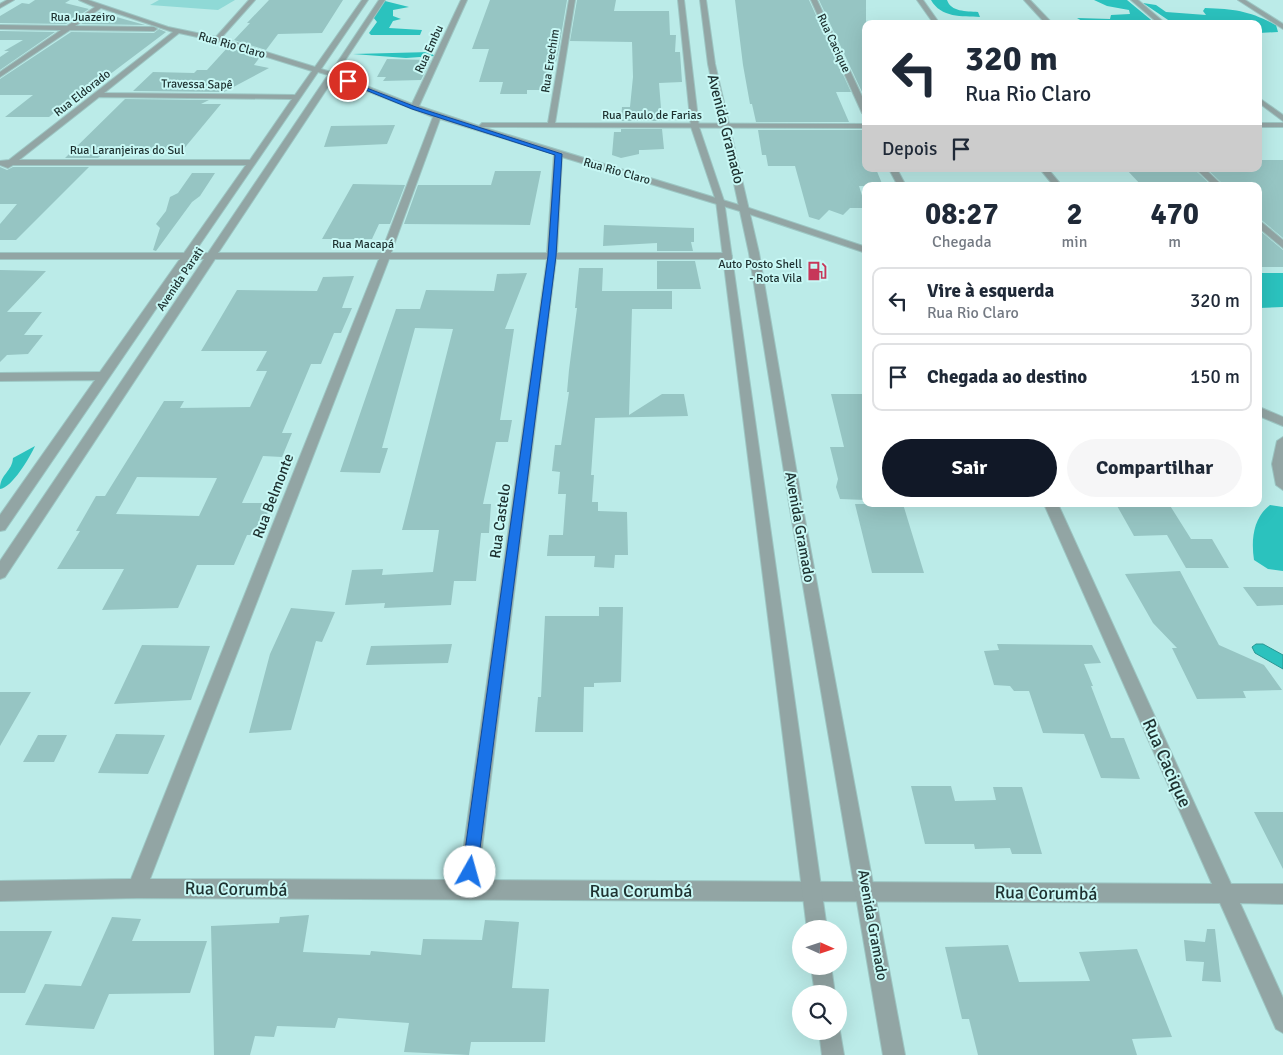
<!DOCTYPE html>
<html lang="pt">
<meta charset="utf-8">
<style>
:root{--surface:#fff;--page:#f6f6f7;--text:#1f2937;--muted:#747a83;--line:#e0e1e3;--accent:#111827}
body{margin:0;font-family:Signika,sans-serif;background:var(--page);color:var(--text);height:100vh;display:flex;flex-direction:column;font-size:19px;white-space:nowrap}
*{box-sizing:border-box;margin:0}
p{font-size:16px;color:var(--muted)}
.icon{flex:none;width:28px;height:28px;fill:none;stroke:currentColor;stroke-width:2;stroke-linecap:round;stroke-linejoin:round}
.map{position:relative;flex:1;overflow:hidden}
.panel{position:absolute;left:862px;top:182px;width:400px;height:325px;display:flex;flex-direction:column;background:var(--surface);border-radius:10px;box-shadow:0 5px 20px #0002}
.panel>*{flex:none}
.banner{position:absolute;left:862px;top:20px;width:400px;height:152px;border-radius:10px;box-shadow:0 5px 20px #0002;background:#fff;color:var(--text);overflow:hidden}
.needle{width:32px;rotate:93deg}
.controls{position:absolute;left:792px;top:920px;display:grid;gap:10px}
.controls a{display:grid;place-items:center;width:55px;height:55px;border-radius:50%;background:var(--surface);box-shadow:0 5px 20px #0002;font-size:25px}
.pin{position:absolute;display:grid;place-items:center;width:42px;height:42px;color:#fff;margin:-21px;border:2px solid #fff;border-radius:50%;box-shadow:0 1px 5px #0007}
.me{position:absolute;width:55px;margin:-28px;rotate:7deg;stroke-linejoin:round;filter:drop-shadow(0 0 4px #0008)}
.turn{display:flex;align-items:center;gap:18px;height:105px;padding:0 20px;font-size:22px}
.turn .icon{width:65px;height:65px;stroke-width:2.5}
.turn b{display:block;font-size:35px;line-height:42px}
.then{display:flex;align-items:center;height:48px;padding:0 20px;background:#0003;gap:10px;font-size:19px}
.eta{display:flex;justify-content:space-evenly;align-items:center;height:85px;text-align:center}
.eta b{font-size:30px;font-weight:700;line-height:35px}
.action{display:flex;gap:10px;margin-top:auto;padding:10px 20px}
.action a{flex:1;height:58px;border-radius:30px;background:var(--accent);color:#fff;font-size:20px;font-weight:700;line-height:58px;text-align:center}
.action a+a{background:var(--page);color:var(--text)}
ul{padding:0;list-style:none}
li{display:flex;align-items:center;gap:15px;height:68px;margin:0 10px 8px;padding:0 10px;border:2px solid var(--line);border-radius:10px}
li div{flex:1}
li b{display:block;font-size:19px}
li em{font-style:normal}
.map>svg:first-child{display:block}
</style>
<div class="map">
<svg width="1283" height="1055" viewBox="0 0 1283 1055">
<rect width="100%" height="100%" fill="#bbebe8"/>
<path fill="#8fd9d6" d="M 159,0 L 235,0 L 218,10 L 150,5 Z"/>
<path fill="#2bc2be" d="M 381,0 L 409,7 L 393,10 L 393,16 L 401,19 L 393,21 L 389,28 L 422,30 L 420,35 L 371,35 L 369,33 L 377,22 L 373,17 L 373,9 Z
M 931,0 L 947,0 C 951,12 966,11 978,12 L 980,17 C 962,16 941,18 931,0 Z
M 1094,0 L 1127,0 L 1156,24 L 1087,24 L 1077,18 L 1110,19 L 1111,15 L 1130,14 L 1129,10 L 1107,6 Z
M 1143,3 L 1156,5 L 1166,12 L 1206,15 L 1203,11 L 1205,8 C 1236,9 1249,11 1276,25 L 1278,32 L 1259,33 L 1259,24 L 1174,24 Z
M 431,52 L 434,56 L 406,58 L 353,54 Z
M 1259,273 L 1283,273 L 1283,307 L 1259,308 Z
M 35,446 C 30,457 12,488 0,489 C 0,474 12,472 13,458 Z
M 1270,505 L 1283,507 L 1283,571 L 1268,569 L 1254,560 C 1251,540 1253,518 1270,505 Z"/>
<path fill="#2cc2be" stroke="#289693" d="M 1256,644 L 1263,644 L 1283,655 L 1283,669 L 1255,653 L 1252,647 Z"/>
<path fill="#96c5c3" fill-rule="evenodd" d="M 35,0 L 70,0 L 65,3 L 89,9 L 66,24 L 0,23 L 0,16 L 22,3 L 29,4 Z
M 269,0 L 343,0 L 322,33 L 278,34 L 266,50 L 234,40 L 250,23 L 247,23 Z
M 490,0 L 567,0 L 559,48 L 556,62 L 553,62 L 547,90 L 527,90 L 527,94 L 500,94 L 503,82 L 479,82 L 489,49 L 472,49 Z
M 577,0 L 616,0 L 614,11 L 669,11 L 670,35 L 676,35 L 675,52 L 680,52 L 682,82 L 659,83 L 662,121 L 621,121 L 622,107 L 630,107 L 633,77 L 632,42 L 570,41 Z
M 735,0 L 809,0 L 851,92 L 836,92 L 849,122 L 756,122 L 752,104 L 750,104 L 743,65 Z
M 819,0 L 866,0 L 866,92 L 862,92 Z
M 99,12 L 127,20 L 145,25 L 81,24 Z
M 159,29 L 166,32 L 97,84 L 90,84 L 49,117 L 5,117 L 33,95 L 0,95 L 0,79 L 71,32 L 154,33 Z
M 0,31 L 55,32 L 0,70 L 0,57 L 9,51 L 4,51 L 23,40 L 0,40 Z
M 228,47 L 260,57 L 254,65 L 269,68 L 224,92 L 133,91 L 153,72 L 194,73 L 197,70 L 207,70 Z
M 387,59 L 431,60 L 421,80 L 383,81 L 386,77 L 377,77 Z
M 125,99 L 209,100 L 201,104 L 221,104 L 182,151 L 106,151 L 98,158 L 65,158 Z
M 395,125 L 387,144 L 324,147 L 331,126 Z
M 621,129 L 662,129 L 664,149 L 643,150 L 639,150 L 639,154 L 621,158 L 612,155 L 614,132 L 621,132 Z
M 758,130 L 866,130 L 866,169 L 876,169 L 883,186 L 859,186 L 866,208 L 850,208 L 843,215 L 829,210 L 819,220 L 809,217 L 795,166 L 768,166 L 766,155 L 762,155 Z
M 1259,160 L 1283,160 L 1283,238 L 1259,218 L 1259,186 L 1225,186 L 1207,169 L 1259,169 Z
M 0,167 L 7,170 L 13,167 L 89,167 L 16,240 L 0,240 L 0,224 L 17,204 L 0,204 Z
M 1126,169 L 1194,169 L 1212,186 L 1142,186 Z
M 495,171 L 541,171 L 530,225 L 404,224 L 418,185 L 491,185 Z
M 192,173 L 215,173 L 200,196 L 192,202 L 156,251 L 153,250 L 160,228 L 156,224 L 166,211 L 170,197 L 178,193 Z
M 353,184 L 405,185 L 390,224 L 379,224 L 372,239 L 322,239 Z
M 604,225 L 694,228 L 694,242 L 691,242 L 693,251 L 657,251 L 657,243 L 603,246 Z
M 1259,230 L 1283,250 L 1283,267 L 1259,267 Z
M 657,261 L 695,261 L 701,289 L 657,289 Z
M 579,268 L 603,268 L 602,291 L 672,291 L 672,309 L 632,309 L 629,415 L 662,394 L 684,394 L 688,416 L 595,418 L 591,475 L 594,475 L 592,502 L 598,502 L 598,511 L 627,512 L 628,555 L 615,555 L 614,568 L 594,567 L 595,556 L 547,556 L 549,535 L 563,535 L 566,494 L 558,494 L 560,472 L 552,471 L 555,445 L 561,445 L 569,392 L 567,392 L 569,370 L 577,308 L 575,308 Z
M 0,270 L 46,271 L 7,312 L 42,312 L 24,335 L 43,335 L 28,354 L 7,355 L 0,362 Z
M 527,273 L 505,329 L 514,329 L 500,420 L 512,420 L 508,442 L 496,442 L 483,504 L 491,504 L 489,533 L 481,533 L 476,581 L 454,581 L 451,605 L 384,608 L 385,603 L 345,605 L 352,570 L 383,569 L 382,575 L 433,572 L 439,530 L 402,530 L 453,329 L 415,328 L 382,448 L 388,448 L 380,473 L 340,472 L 396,309 L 420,309 L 426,290 L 494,291 L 497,274 Z
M 354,276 L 342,308 L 352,308 L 341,333 L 334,333 L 321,364 L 311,364 L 282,433 L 292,433 L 282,457 L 263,456 L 242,503 L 272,503 L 258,535 L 247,535 L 234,565 L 197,565 L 178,608 L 102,610 L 124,569 L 57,569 L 80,531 L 76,531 L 96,496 L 105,496 L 164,401 L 184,401 L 180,408 L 250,407 L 267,371 L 256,371 L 267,351 L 201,351 L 237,290 L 317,291 L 323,277 ZM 137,477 L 217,478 L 199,516 L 116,514 Z
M 831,394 L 866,394 L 866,500 L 840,499 L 836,487 L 838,479 L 830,447 L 844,447 Z
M 855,504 L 903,504 L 924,573 L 872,573 Z
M 1116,504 L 1169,504 L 1191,539 L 1212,539 L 1229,568 L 1186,568 L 1167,535 L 1134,536 Z
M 1180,571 L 1219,645 L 1264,665 L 1282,690 L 1243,691 L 1246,698 L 1197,699 L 1172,648 L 1177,648 L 1153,623 L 1125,574 Z
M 1243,587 L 1283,587 L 1283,605 L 1257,606 Z
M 599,607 L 623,607 L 621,682 L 594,683 L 594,687 L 584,687 L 583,732 L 535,732 L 538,697 L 541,697 L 545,616 L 599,616 Z
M 291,608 L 335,612 L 322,642 L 316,641 L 291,730 L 249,733 L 270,654 Z
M 452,644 L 448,663 L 366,665 L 371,646 Z
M 997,644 L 1092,645 L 1101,663 L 1084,664 L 1093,686 L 1091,686 L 1111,738 L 1124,738 L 1140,779 L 1101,778 L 1084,734 L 1043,733 L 1029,691 L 1014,691 L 1010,686 L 994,685 L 984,651 L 999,650 Z
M 142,645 L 210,646 L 191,700 L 114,704 Z
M 0,692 L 31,692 L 0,746 Z
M 116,734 L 165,735 L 148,774 L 98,773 Z
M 38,735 L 67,735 L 54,762 L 23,762 Z
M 911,786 L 951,786 L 955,801 L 996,800 L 993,787 L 1022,787 L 1042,854 L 1012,854 L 1010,848 L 975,849 L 974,844 L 925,844 Z
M 1254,812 L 1283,812 L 1283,869 Z
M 309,915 L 303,952 L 370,955 L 371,951 L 421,955 L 423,939 L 482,940 L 485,920 L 519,922 L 512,988 L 549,989 L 545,1042 L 471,1042 L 469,1055 L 404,1052 L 409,1023 L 338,1018 L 335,1028 L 277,1026 L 274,1037 L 255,1036 L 250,1055 L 214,1055 L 211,926 L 279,923 L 280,917 Z
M 112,917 L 141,919 L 132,941 L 207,941 L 190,993 L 109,994 L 94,1029 L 25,1025 L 45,984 L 81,986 Z
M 1207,929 L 1215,929 L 1221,982 L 1202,981 L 1204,962 L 1186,961 L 1184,940 L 1205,942 Z
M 0,931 L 52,931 L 25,993 L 0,993 Z
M 1008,945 L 1019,982 L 1090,981 L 1079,952 L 1137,949 L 1172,1037 L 1132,1039 L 1137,1055 L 978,1055 L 969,1019 L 962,1019 L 945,947 Z"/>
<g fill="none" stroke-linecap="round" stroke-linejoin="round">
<defs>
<path id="minor" d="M 7,0 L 14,0 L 0,8 L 0,4 Z
M 79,0 L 88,0 L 168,27 L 216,37 L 249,0 L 255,0 L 221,38 L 315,67 L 362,0 L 368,0 L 321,69 L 331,72 L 379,0 L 385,0 L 336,74 L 412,104 L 461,0 L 467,0 L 419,106 L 479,126 L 482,123 L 548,123 L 569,0 L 575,0 L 555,123 L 866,124 L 866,128 L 482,127 L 749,208 L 866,247 L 866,253 L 743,212 L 562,157 L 557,253 L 727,253 L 732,256 L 727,259 L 556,259 L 478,880 L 1212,884 L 1044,504 L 1058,504 L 1231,884 L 1283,884 L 1283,904 L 1240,903 L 1283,998 L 1283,1033 L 1276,1029 L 1220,903 L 137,898 L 0,901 L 0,881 L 131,879 L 379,259 L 215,259 L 5,577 L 0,579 L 0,561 L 204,259 L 190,259 L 5,530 L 0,531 L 0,515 L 95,380 L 0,381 L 0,373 L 100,372 L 180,259 L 0,259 L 0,253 L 184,253 L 246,165 L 13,165 L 8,168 L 0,165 L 0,161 L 9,160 L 173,32 L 101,8 L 75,26 L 154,27 L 157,29 L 154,31 L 70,30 L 0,77 L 0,72 L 61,30 L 0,29 L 0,25 L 67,26 L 95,7 ZM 179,33 L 216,41 L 312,71 L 295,95 L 104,93 ZM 318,72 L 328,75 L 208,253 L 194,253 ZM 334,78 L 433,117 L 381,253 L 218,253 ZM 99,97 L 292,99 L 250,160 L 19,160 ZM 440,119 L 554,154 L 547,253 L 391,253 ZM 389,259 L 547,259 L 459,880 L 150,879 Z
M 811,0 L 817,0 L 866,105 L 866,115 L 862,113 Z
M 917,0 L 923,0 L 940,24 L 934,24 Z
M 1024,0 L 1030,0 L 1053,24 L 1046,24 Z
M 1131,0 L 1138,0 L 1166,24 L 1159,24 Z
M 1238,0 L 1245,0 L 1283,24 L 1283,29 Z
M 1259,98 L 1283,115 L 1283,121 L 1259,103 Z
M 1259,123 L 1283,123 L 1283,127 L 1259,127 Z
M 889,169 L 897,169 L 906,186 L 898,186 Z
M 1040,169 L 1048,169 L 1062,186 L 1054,186 Z
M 1196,169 L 1205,169 L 1223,186 L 1214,186 Z
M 1259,220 L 1283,240 L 1283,248 L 1259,228 Z
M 1259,407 L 1283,417 L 1283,426 L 1259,416 Z
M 1283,437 L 1283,490 L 1276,485 L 1272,464 L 1277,441 Z"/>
<path id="tertiary" d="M 678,0 L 684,0 L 699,127 L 724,201 L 827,929 L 807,929 L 716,201 L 691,127 Z
M 700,0 L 706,0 L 715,64 L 759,253 L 803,509 L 905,1055 L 883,1055 L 790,509 L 749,253 L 708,64 Z
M 811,966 L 831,966 L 835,994 L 815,994 Z
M 839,1026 L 844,1055 L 822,1055 L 819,1031 L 839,1031 Z"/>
</defs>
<use href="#minor" stroke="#9cc6c3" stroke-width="2"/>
<use href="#tertiary" stroke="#9cc6c3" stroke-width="2"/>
<use href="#minor" fill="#92a5a4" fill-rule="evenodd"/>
<use href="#tertiary" fill="#92a5a4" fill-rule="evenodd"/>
</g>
<path fill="#1a73e8" stroke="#114b97" d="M 346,80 L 416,107 L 562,154 L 556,256 L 477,872 L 475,878 L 470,880 L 464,878 L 462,872 L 548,256 L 555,155 L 412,109 L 346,82 Z"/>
<defs>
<symbol id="fuel-bare" viewBox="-9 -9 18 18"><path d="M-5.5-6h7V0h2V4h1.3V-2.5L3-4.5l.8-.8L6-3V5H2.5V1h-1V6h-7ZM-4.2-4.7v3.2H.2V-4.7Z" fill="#c73759" stroke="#c8f8f5" stroke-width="2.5" paint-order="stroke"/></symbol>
</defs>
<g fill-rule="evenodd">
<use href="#fuel-bare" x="803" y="257" width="28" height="28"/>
</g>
<g text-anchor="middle" stroke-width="4" stroke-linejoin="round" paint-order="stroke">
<g font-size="12" fill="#1e3130" stroke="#c8f8f5">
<text x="83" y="21">Rua Juazeiro</text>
<text transform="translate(834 43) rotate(65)" y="4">Rua Cacique</text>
<text transform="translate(232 45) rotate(16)" y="4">Rua Rio Claro</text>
<text transform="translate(429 49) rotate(-65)" y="4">Rua Embu</text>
<text transform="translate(550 61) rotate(-81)" y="4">Rua Erechim</text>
<text transform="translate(197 84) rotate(1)" y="4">Travessa Sapê</text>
<text transform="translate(82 93) rotate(-38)" y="4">Rua Eldorado</text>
<text x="652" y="119">Rua Paulo de Farias</text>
<text x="127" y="154">Rua Laranjeiras do Sul</text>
<text transform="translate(617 171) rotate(16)" y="4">Rua Rio Claro</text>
<text x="363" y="248">Rua Macapá</text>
<text transform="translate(180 279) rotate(-56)" y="4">Avenida Parati</text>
</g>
<g font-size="12" fill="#1e3130" stroke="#c8f8f5" text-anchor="end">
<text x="802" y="268">Auto Posto Shell<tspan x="802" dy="14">- Rota Vila</tspan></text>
</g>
<g font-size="15" fill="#1e3130" stroke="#c8f8f5">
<text transform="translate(726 129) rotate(76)" y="5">Avenida Gramado</text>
<text transform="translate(273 496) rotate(-69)" y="5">Rua Belmonte</text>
<text transform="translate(500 521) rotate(-82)" y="5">Rua Castelo</text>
<text transform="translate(800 527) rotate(80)" y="5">Avenida Gramado</text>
<text transform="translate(873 925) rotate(80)" y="5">Avenida Gramado</text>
</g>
<g font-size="18" fill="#1e3130" stroke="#c8f8f5">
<text transform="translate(1167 763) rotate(66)" y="6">Rua Cacique</text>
<text transform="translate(236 889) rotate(1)" y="6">Rua Corumbá</text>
<text x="641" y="897">Rua Corumbá</text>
<text transform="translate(1046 893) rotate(1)" y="6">Rua Corumbá</text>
</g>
</g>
</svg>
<div class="controls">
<a><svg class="needle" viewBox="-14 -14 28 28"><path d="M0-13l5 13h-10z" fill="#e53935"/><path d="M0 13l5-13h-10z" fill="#747a83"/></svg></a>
<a><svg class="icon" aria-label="search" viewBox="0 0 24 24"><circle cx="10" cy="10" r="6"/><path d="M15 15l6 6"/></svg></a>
</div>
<div class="pin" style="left:348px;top:81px;background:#d93025"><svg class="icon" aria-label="arrive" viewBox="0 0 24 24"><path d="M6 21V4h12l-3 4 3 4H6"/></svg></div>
<svg class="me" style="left:470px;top:872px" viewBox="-20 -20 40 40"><circle r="19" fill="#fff"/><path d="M0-13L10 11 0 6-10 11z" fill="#1a73e8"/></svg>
<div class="banner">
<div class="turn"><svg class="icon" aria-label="left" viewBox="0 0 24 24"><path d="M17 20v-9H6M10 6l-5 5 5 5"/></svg><div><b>320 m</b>Rua Rio Claro</div></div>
<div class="then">Depois<svg class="icon" aria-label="arrive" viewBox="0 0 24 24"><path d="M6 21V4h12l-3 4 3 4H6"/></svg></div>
</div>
<section class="panel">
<div class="eta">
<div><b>08:27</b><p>Chegada</p></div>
<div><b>2</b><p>min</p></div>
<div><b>470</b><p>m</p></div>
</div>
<ul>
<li><svg class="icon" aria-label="left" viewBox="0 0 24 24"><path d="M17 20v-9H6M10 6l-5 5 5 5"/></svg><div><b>Vire à esquerda</b><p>Rua Rio Claro</p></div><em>320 m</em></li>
<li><svg class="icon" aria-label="arrive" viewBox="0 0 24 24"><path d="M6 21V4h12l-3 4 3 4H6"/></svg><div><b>Chegada ao destino</b></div><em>150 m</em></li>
</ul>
<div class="action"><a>Sair</a><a>Compartilhar</a></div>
</section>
</div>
